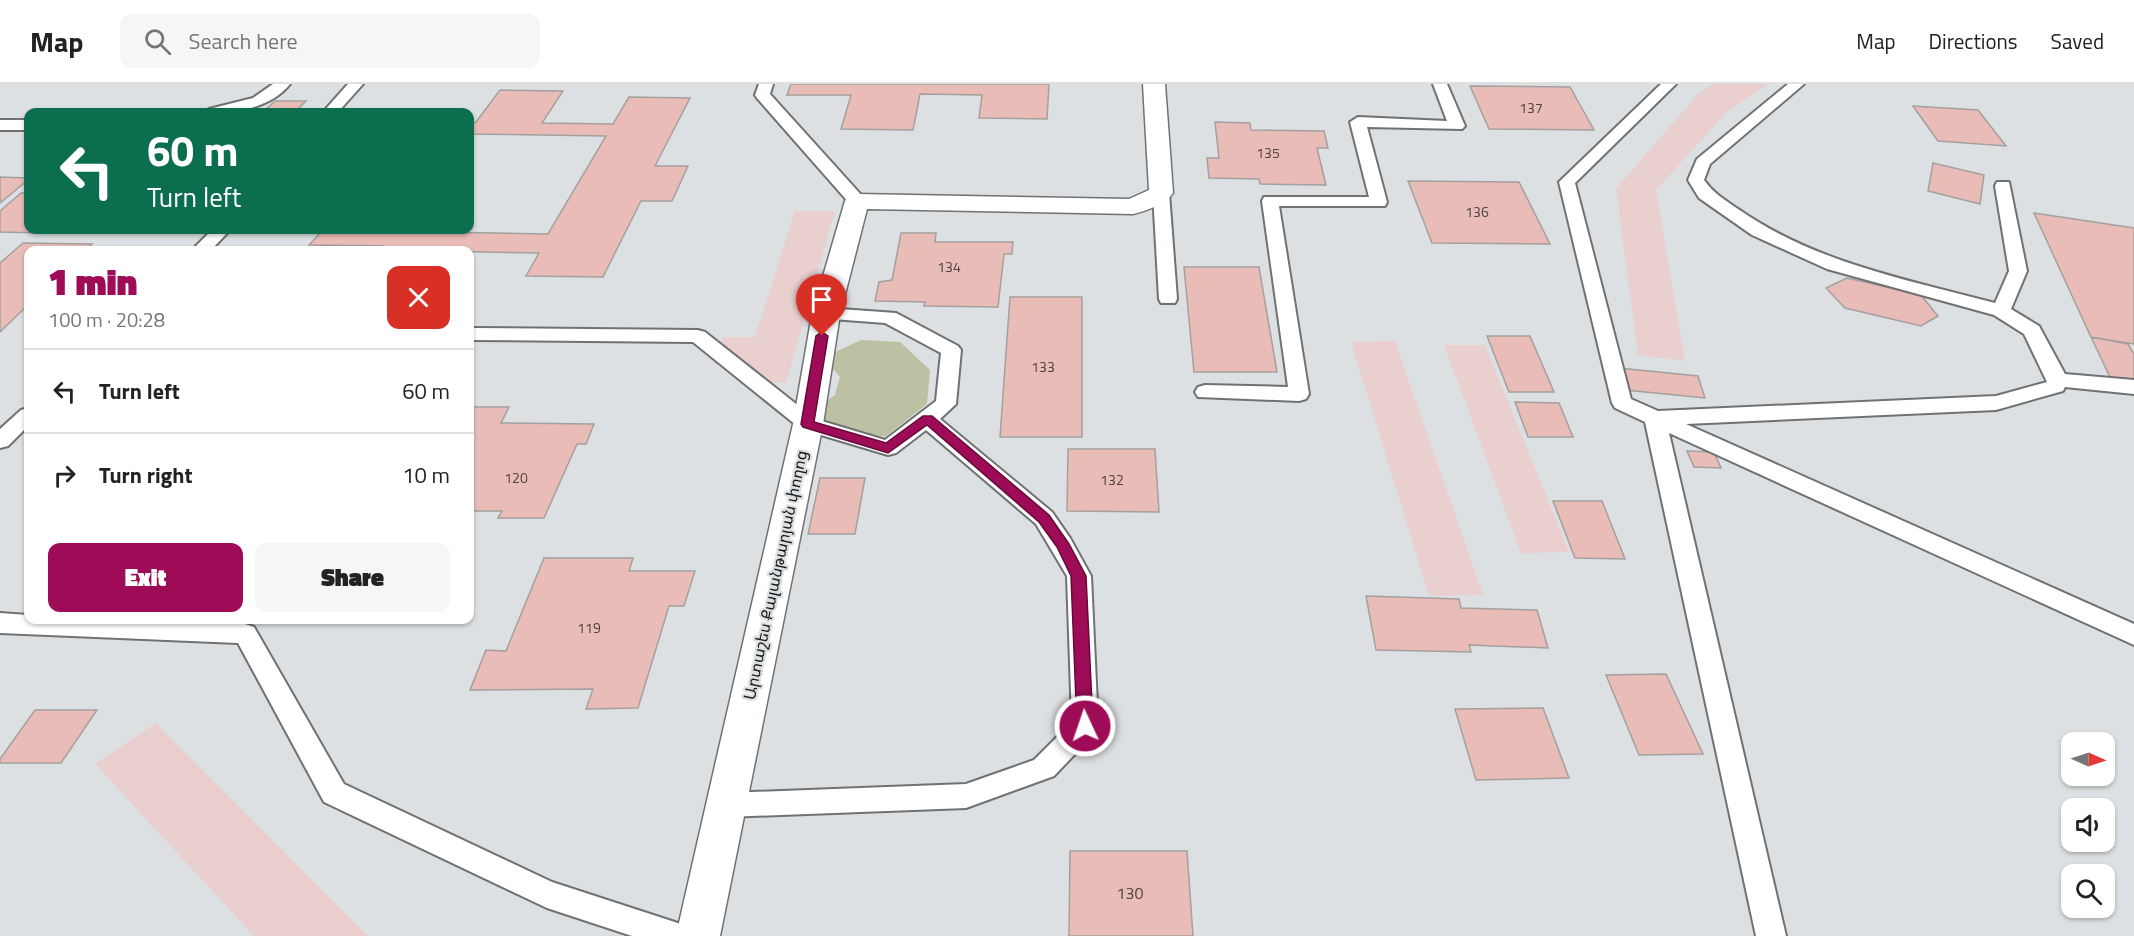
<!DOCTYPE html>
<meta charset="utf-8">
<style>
:root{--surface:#fff;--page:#f6f6f6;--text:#222;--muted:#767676;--line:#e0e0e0;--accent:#9e0c57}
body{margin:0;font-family:"Titillium Web","Noto Sans Armenian",sans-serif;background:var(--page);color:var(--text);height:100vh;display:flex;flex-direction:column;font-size:22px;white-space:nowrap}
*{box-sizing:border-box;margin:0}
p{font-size:20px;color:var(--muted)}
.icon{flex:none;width:33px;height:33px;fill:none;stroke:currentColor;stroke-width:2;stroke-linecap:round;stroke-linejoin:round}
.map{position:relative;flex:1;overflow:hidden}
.drawer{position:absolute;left:24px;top:162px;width:450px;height:378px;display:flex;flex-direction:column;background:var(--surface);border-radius:12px;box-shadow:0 2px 4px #0004}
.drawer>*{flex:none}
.hud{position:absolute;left:24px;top:24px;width:450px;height:126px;border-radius:12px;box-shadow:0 2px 4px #0004;background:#0b6e4f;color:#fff;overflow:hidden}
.needle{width:39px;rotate:93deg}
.fabs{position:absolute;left:2061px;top:648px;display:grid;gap:12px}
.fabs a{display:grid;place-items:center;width:54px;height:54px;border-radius:12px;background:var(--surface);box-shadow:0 2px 4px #0004;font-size:30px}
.pin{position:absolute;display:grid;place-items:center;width:51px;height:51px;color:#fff;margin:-62px -26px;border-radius:50% 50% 50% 0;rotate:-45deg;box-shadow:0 0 6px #0007}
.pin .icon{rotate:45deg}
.me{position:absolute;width:66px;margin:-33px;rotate:357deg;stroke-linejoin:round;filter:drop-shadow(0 0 4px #0008)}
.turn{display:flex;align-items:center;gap:21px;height:126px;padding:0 24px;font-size:27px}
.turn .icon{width:78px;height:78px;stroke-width:2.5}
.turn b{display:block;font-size:42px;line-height:51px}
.round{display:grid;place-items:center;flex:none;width:63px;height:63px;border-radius:12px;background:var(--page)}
.summary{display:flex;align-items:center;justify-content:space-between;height:102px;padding:0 24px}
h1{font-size:36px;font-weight:800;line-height:45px;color:var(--accent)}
.action{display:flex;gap:12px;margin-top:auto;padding:12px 24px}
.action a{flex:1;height:69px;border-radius:12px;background:var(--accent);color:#fff;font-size:24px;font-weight:800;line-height:69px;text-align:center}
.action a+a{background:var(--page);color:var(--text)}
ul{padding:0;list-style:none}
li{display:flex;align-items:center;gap:18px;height:84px;padding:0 24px;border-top:2px solid var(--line)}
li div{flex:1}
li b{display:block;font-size:22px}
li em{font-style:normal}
header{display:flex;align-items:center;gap:36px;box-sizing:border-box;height:84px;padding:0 30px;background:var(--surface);border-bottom:2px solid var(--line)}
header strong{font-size:28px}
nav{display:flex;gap:33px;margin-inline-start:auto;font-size:21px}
.search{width:420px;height:54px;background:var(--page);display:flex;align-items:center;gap:15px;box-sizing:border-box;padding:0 21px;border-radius:12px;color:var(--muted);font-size:22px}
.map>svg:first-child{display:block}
</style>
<header>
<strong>Map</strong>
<div class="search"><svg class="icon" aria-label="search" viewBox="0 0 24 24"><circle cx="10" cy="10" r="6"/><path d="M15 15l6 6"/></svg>Search here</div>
<nav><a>Map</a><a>Directions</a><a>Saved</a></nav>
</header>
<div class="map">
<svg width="2134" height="852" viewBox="0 0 2134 852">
<rect width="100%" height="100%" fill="#dde0e2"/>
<path fill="#e9cfce" d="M 1713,0 L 1768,0 L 1727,28 L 1656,106 L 1685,277 L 1638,271 L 1616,105 L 1697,11 Z
M 795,127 L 835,127 L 786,299 L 740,298 L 745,280 L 713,280 L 723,253 L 755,253 Z
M 1395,257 L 1483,511 L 1429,512 L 1351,258 Z
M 1444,261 L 1485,261 L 1569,468 L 1521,469 Z
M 156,639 L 368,852 L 254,852 L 95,680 Z"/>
<path fill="#bbc1a2" d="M 861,256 L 900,258 L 930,286 L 927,320 L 886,352 L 844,352 L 814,337 L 816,324 L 835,311 L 840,293 L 830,282 L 833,269 Z"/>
<path fill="#e9bcb7" stroke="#a3a09f" stroke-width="1.5" d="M 791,0 L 1049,0 L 1047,35 L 979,34 L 982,11 L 920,10 L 913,46 L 841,45 L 851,11 L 787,11 Z
M 1470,2 L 1570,3 L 1594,46 L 1489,45 Z
M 500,6 L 563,7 L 542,39 L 613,40 L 629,13 L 690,14 L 655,82 L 688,82 L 672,117 L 641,117 L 603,193 L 526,192 L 539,169 L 380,166 L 383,162 L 309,161 L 323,146 L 548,150 L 606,52 L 470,50 L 470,38 L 476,38 Z
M 275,17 L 306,17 L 295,28 L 263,28 Z
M 1913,22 L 1978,26 L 2006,62 L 1938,57 Z
M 1215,38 L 1250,39 L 1251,46 L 1324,47 L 1328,64 L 1317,64 L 1326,101 L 1260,100 L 1259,95 L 1209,94 L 1207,74 L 1219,74 Z
M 1933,79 L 1984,91 L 1980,120 L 1928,107 Z
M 0,93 L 28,94 L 28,96 L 0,119 Z
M 1408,97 L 1519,98 L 1550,160 L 1432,159 Z
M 21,109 L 28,109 L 28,146 L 46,146 L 43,149 L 0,148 L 0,127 Z
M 2034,129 L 2134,144 L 2134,260 L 2091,253 Z
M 901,149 L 936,149 L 935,158 L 1013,158 L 1012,170 L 1004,170 L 998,223 L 924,222 L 925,218 L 875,217 L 879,198 L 892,196 Z
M 23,159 L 92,160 L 85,166 L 28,166 L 28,221 L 0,248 L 0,179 Z
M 1184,183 L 1259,183 L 1277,288 L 1194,288 Z
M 1847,194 L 1921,211 L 1938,232 L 1921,242 L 1845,224 L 1826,204 Z
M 1010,213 L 1082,213 L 1082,353 L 1000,353 Z
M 1487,252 L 1530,252 L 1554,308 L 1509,308 Z
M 2091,253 L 2128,260 L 2134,270 L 2134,297 L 2110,293 Z
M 1619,284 L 1698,292 L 1705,314 L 1625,306 Z
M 1515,318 L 1559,319 L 1573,353 L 1528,353 Z
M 470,323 L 509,323 L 501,339 L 594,340 L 586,360 L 577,360 L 544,434 L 498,434 L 502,427 L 470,427 Z
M 1068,365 L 1155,365 L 1159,428 L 1067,427 Z
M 1687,367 L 1714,368 L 1721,384 L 1694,383 Z
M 820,394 L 865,394 L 855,450 L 808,450 Z
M 1553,417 L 1602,417 L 1625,475 L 1575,474 Z
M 544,474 L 633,474 L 629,487 L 695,487 L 684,522 L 669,522 L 638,624 L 586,625 L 593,605 L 470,606 L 486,566 L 506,567 Z
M 1366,512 L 1459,515 L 1461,524 L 1537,526 L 1548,564 L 1469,561 L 1471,568 L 1376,566 Z
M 1666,590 L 1703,670 L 1639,671 L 1606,591 Z
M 1543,624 L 1569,694 L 1476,696 L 1455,625 Z
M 35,626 L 97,626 L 61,679 L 0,679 L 0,675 Z
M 1070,767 L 1187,767 L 1193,852 L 1069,852 Z"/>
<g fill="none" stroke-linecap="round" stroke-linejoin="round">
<defs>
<path id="lane" d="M 273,0 L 290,0 C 272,23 234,31 206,28 L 209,25 L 253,14 Z
M 348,0 L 363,0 L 338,28 L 323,28 Z
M 759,0 L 773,0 L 770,10 L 863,113 L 865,117 L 863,121 L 851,121 L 757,14 L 755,11 Z
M 1433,0 L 1447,0 L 1465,42 L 1462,45 L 1367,43 L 1387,118 L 1385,122 L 1279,122 L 1309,310 L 1306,315 L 1299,317 L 1198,313 L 1195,308 L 1198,303 L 1205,301 L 1288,303 L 1262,117 L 1264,113 L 1369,113 L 1350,38 L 1358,33 L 1447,37 Z
M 1661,0 L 1676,0 L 1575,99 L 1631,315 L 1658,327 L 1996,312 L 2047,298 L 2024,250 L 1994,231 L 1827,185 L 1752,151 L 1699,114 L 1688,96 L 1697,75 L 1788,0 L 1804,0 L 1710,80 L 1704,96 C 1713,109 1725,116 1738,125 C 1814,178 1907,196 1995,219 L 2009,187 L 1995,102 L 1997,98 L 2009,98 L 2027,187 L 2011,225 L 2039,242 L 2065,290 L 2134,296 L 2134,310 L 2065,303 L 2063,307 L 1996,326 L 1686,340 L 2134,540 L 2134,561 L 1669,349 L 1786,852 L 1756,852 L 1645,338 L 1615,324 L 1612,319 L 1559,98 Z
M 0,36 L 28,36 L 28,46 L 0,46 Z
M 1161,104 L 1169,109 L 1177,215 L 1175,219 L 1161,219 L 1159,215 L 1153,109 Z
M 212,146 L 230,146 L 211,166 L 192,166 Z
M 826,224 L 896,229 L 958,262 L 961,266 L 956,320 L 940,335 L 1052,428 L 1070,454 L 1091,492 L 1098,642 L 1094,650 L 1054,692 L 966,724 L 726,733 L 716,730 L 712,721 L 716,712 L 726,709 L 966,700 L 1034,676 L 1072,638 L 1067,492 L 1036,440 L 926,346 L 896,369 L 888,371 L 801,345 L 693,258 L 470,256 L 470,244 L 698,246 L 705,248 L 815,335 L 885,356 L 936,317 L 941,269 L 885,239 L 819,234 L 817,230 L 819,226 Z
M 28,324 L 28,342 L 8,362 L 0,364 L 0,345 L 21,326 Z
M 0,529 L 28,531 L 28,536 L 139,536 L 245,540 L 254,543 L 344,700 L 552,798 L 687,842 L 691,852 L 632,852 L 547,824 L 324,718 L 238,559 L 0,549 Z"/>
<path id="street" d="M 1143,0 L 1165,0 L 1173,109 C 1166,120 1146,127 1133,130 L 867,125 L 840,230 L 823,340 L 720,852 L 676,852 L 793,340 L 812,230 L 845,117 L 848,112 L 857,110 L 1129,115 L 1149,106 Z"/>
</defs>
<use href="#lane" stroke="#6f7173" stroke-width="4"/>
<use href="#street" stroke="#6f7173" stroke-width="3"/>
<use href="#lane" fill="#fff" fill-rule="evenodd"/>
<use href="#street" fill="#fff" fill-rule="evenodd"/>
</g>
<path fill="#9e0c57" stroke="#670839" stroke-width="1.5" d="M 822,248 L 828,252 L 814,338 L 886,359 L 923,332 L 932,332 L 1049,431 L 1069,460 L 1086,492 L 1093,642 L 1091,646 L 1085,648 L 1080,646 L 1077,642 L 1071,492 L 1057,463 L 1039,438 L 927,341 L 888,369 L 803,343 L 801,340 L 816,252 Z"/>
<g text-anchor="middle" stroke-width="4.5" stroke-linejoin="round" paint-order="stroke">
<g font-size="14" fill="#4d4242">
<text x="1531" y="29">137</text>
<text x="1268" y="74">135</text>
<text x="1477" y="133">136</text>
<text x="949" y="188">134</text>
<text x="1043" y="288">133</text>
<text x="516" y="399">120</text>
<text x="1112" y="401">132</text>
<text x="589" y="549">119</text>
</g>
<g font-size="16" fill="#191a1b" stroke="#dde0e2">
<text transform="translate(775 491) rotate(-78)" y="6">Արտաշես Քալանթարյան փողոց</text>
</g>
<g font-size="16" fill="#4d4242">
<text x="1130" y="815">130</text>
</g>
</g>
</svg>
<div class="fabs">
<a><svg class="needle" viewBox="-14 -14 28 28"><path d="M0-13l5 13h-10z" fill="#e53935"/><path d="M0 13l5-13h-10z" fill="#767676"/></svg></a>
<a><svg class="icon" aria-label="sound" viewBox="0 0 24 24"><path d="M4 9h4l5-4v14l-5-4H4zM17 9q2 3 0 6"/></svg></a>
<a><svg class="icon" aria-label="search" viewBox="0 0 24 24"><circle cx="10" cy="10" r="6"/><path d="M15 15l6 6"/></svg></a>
</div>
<div class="pin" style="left:822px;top:252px;background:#d93025"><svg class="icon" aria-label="arrive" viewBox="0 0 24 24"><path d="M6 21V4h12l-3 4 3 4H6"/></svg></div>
<svg class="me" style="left:1085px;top:642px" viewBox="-20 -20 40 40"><circle r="17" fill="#9e0c57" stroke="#fff" stroke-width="3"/><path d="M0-11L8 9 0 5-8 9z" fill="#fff"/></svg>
<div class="hud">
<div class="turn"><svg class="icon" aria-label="left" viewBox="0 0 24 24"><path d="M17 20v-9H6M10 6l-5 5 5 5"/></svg><div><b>60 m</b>Turn left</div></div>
</div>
<section class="drawer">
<div class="summary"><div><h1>1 min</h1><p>100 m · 20:28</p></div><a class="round" style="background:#d93025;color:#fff"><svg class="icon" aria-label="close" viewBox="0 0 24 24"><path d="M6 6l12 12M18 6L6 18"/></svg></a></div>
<ul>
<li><svg class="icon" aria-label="left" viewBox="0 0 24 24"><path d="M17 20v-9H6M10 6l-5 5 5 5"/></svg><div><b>Turn left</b></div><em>60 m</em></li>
<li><svg class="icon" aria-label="right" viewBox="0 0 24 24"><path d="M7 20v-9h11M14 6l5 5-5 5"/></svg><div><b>Turn right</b></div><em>10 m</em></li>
</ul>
<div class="action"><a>Exit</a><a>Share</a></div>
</section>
</div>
